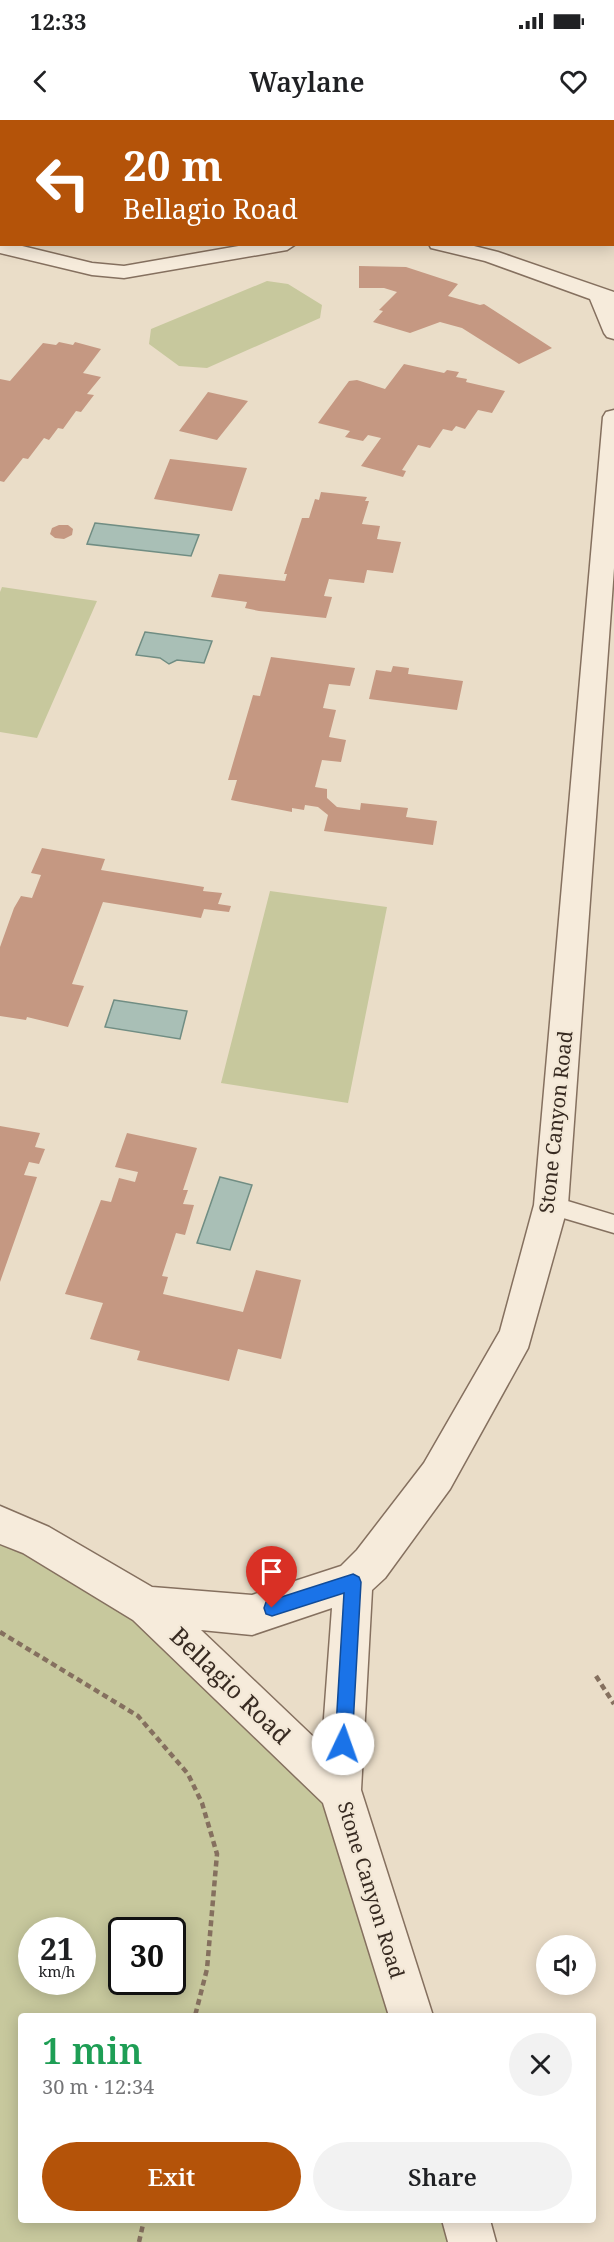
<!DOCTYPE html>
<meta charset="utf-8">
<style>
:root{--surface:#fff;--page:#f2f2f2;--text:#202124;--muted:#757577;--accent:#b45309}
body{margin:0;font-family:"Noto Serif",serif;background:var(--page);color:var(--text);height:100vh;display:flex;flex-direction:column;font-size:22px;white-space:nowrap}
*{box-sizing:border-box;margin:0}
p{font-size:20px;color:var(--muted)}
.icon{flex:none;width:33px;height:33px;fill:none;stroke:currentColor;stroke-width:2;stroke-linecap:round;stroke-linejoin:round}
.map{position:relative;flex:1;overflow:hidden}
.panel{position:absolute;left:18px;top:1893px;width:578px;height:210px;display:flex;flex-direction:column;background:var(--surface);border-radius:6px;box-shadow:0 3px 15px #0003}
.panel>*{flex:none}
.top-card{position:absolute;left:0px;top:0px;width:615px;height:126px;box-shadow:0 3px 15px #0003;background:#b45309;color:#fff;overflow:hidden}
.buttons{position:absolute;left:536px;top:1815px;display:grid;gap:12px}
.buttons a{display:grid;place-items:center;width:60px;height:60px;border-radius:50%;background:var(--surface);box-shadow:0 3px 15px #0003;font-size:30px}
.speed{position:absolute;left:18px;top:1797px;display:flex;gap:12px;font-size:30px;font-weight:700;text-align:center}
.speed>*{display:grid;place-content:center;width:78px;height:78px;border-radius:50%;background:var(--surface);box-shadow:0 3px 15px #0003;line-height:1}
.speed small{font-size:15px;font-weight:400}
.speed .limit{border:3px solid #111;border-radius:9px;background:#fff;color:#111}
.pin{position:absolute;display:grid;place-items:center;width:51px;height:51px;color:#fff;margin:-62px -26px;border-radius:50% 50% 50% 0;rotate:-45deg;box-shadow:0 0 6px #0007}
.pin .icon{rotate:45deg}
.me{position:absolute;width:66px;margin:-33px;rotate:3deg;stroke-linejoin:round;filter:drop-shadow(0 0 4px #0008)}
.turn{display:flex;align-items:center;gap:21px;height:126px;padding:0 24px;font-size:27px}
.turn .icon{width:78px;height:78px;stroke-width:2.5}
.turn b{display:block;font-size:42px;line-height:51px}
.round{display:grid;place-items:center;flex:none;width:63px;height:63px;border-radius:32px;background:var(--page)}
.overview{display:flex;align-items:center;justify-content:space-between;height:102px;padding:0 24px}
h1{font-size:36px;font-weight:600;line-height:45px;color:#1e9e55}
.button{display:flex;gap:12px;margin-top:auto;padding:12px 24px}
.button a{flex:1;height:69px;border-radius:36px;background:var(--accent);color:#fff;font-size:24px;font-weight:600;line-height:69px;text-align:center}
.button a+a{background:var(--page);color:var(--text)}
.status{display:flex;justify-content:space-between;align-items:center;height:42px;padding:0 30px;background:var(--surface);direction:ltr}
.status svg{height:16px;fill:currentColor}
header{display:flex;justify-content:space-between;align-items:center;height:78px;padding:0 24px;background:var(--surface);font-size:27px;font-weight:600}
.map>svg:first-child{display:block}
</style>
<div class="status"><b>12:33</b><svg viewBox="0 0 49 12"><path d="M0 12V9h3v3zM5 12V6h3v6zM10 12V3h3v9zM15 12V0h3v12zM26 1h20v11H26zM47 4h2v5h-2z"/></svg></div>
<header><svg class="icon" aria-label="back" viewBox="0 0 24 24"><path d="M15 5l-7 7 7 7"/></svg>Waylane<svg class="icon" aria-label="heart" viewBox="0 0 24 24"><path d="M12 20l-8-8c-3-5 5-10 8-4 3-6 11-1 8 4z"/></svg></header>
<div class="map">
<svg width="614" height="2122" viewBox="0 0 614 2122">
<rect width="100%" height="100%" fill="#eaddc8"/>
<path fill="#c7c89d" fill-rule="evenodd" d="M 267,161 L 288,164 L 322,185 L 320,198 L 207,248 L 179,246 L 149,224 L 151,209 Z
M 2,467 L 97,481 L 37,618 L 0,612 L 0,472 Z
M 270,771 L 387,787 L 348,983 L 221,963 Z
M 0,1405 L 36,1420 L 340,1670 L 411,1896 L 21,1896 L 21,2100 L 466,2100 L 472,2122 L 0,2122 ZM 32,1810 L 82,1810 L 82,1862 L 32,1862 ZM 122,1810 L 172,1810 L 172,1862 L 122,1862 Z"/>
<path fill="#a9bfb6" stroke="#708d83" stroke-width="1.5" d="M 95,403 L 199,415 L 191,436 L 87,424 Z
M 145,512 L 212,521 L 204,543 L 177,540 L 169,544 L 160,538 L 136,535 Z
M 114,880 L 187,891 L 180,919 L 105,907 Z
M 220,1057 L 252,1065 L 230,1130 L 197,1123 Z"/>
<path fill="#c59882" d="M 359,146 L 406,147 L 458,164 L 448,176 L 480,185 L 484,184 L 552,228 L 519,244 L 462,208 L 440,202 L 410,213 L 373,202 L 383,191 L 379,190 L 397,172 L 384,168 L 359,168 Z
M 59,222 L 73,225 L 75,222 L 101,229 L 83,253 L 101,257 L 87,274 L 94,275 L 81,292 L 76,291 L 63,309 L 58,308 L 49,320 L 44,318 L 28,339 L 23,338 L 4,362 L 0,361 L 0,259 L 10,261 L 43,223 L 56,225 Z
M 404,244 L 444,253 L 447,250 L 459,252 L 456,257 L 467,259 L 466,262 L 505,271 L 492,293 L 478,290 L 465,309 L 456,306 L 452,311 L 443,309 L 430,328 L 418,325 L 402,350 L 406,351 L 403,357 L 361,346 L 381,318 L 368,315 L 363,321 L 345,317 L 350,311 L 318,303 L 349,261 L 357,260 L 385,269 Z
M 208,272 L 248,281 L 217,320 L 179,311 Z
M 170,339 L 247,348 L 232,391 L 154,379 Z
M 321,372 L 367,377 L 365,381 L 369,381 L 362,404 L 380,406 L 377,419 L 401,422 L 393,453 L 367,450 L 364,463 L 329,459 L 324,476 L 332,477 L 326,498 L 259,491 L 245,488 L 247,482 L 211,477 L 219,454 L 285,461 L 287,454 L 284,454 L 302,398 L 309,398 L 315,379 L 319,380 Z
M 59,405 L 68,405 L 73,409 L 72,415 L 64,419 L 55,418 L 50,414 L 52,408 Z
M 271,537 L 355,548 L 350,566 L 329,564 L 323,588 L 336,590 L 329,617 L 346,620 L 341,642 L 322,640 L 315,667 L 327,669 L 327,678 L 337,687 L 360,690 L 361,683 L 408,688 L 406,697 L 437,701 L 433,725 L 324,711 L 328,695 L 318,687 L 305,685 L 304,690 L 292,688 L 292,692 L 231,680 L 237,660 L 228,660 L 253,575 L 260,576 Z
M 393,546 L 409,548 L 408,554 L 463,561 L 457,590 L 369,579 L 376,550 L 391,552 Z
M 42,728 L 105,739 L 101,750 L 204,767 L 203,771 L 222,773 L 218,784 L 231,786 L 229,792 L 204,789 L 201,798 L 103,782 L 72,864 L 84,866 L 68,907 L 27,897 L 26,900 L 0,896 L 0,827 L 14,788 L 21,776 L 32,778 L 41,755 L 31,753 Z
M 0,1006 L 40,1013 L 35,1027 L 45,1029 L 39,1044 L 29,1042 L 24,1055 L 37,1057 L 0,1162 Z
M 127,1013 L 197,1028 L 183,1070 L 188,1070 L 183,1084 L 194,1085 L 185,1115 L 176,1113 L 162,1156 L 168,1157 L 163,1174 L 243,1192 L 256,1150 L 301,1160 L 281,1239 L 238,1229 L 229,1261 L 137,1240 L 140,1231 L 90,1219 L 103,1183 L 65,1174 L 101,1080 L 111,1082 L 119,1058 L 135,1062 L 138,1052 L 115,1047 Z"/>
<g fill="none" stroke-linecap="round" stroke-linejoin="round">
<defs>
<path id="service" d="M 551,1076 L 614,1095 L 614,1113 L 543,1092 L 540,1085 L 543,1078 Z"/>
<path id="minor" d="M 0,121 L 2,124 L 14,124 L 92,143 L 124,146 L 250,124 L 296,124 L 287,130 L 124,158 L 92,155 L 0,133 Z
M 429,124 L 466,124 L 498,132 L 614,172 L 614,219 L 607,217 L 604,213 L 590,179 L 485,141 L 431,128 Z
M 614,290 L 614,448 L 568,1085 L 528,1228 L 450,1369 L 385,1458 L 372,1470 L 361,1670 L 433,1896 L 389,1896 L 323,1683 L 133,1500 L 23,1433 L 0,1424 L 0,1386 L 49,1407 L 152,1467 L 252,1475 L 341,1446 L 357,1430 L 424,1343 L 500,1211 L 534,1085 L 603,297 L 606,292 ZM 332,1488 L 322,1625 L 201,1510 L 252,1515 Z
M 442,2100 L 490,2100 L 496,2122 L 448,2122 Z"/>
</defs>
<use href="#service" stroke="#85705f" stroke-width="3"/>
<use href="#minor" stroke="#85705f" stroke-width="3"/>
<path stroke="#85705f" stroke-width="4.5" stroke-dasharray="6 4" stroke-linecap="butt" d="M 0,1512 L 138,1596 L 188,1654 L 202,1683 L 217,1734 L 207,1849 L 195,1896
M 596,1556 L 614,1584
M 139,2122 L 144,2100"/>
<use href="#service" fill="#f6ebdb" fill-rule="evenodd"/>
<use href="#minor" fill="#f6ebdb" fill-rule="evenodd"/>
</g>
<path fill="#1a73e8" stroke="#114b97" stroke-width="1.5" d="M 353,1454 L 359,1457 L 361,1462 L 352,1624 L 349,1630 L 343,1633 L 337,1630 L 335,1624 L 344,1473 L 272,1496 L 266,1494 L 264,1488 L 266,1482 L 272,1480 Z"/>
<g text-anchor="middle" stroke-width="4.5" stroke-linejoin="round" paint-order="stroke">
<g font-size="20" fill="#372a21" stroke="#f3e8d7">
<text transform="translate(556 1002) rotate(-84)" y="7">Stone Canyon Road</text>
<text transform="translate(371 1770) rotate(73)" y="7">Stone Canyon Road</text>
</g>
<g font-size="24" fill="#372a21" stroke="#f3e8d7">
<text transform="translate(230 1566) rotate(44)" y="8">Bellagio Road</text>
</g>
</g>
</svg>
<div class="buttons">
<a><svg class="icon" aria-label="sound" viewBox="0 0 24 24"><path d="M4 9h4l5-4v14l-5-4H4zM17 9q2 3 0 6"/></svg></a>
</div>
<div class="speed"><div>21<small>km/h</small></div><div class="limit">30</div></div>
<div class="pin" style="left:272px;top:1488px;background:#d93025"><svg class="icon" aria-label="arrive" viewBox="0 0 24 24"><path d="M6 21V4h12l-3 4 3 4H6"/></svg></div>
<svg class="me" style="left:343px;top:1624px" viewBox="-20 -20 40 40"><circle r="19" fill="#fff"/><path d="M0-13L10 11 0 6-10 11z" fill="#1a73e8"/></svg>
<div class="top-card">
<div class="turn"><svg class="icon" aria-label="left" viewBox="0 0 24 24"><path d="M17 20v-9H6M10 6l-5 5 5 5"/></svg><div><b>20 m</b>Bellagio Road</div></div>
</div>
<section class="panel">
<div class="overview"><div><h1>1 min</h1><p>30 m · 12:34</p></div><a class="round"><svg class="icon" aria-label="close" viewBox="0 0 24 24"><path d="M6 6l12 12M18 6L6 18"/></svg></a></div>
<div class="button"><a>Exit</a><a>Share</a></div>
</section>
</div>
